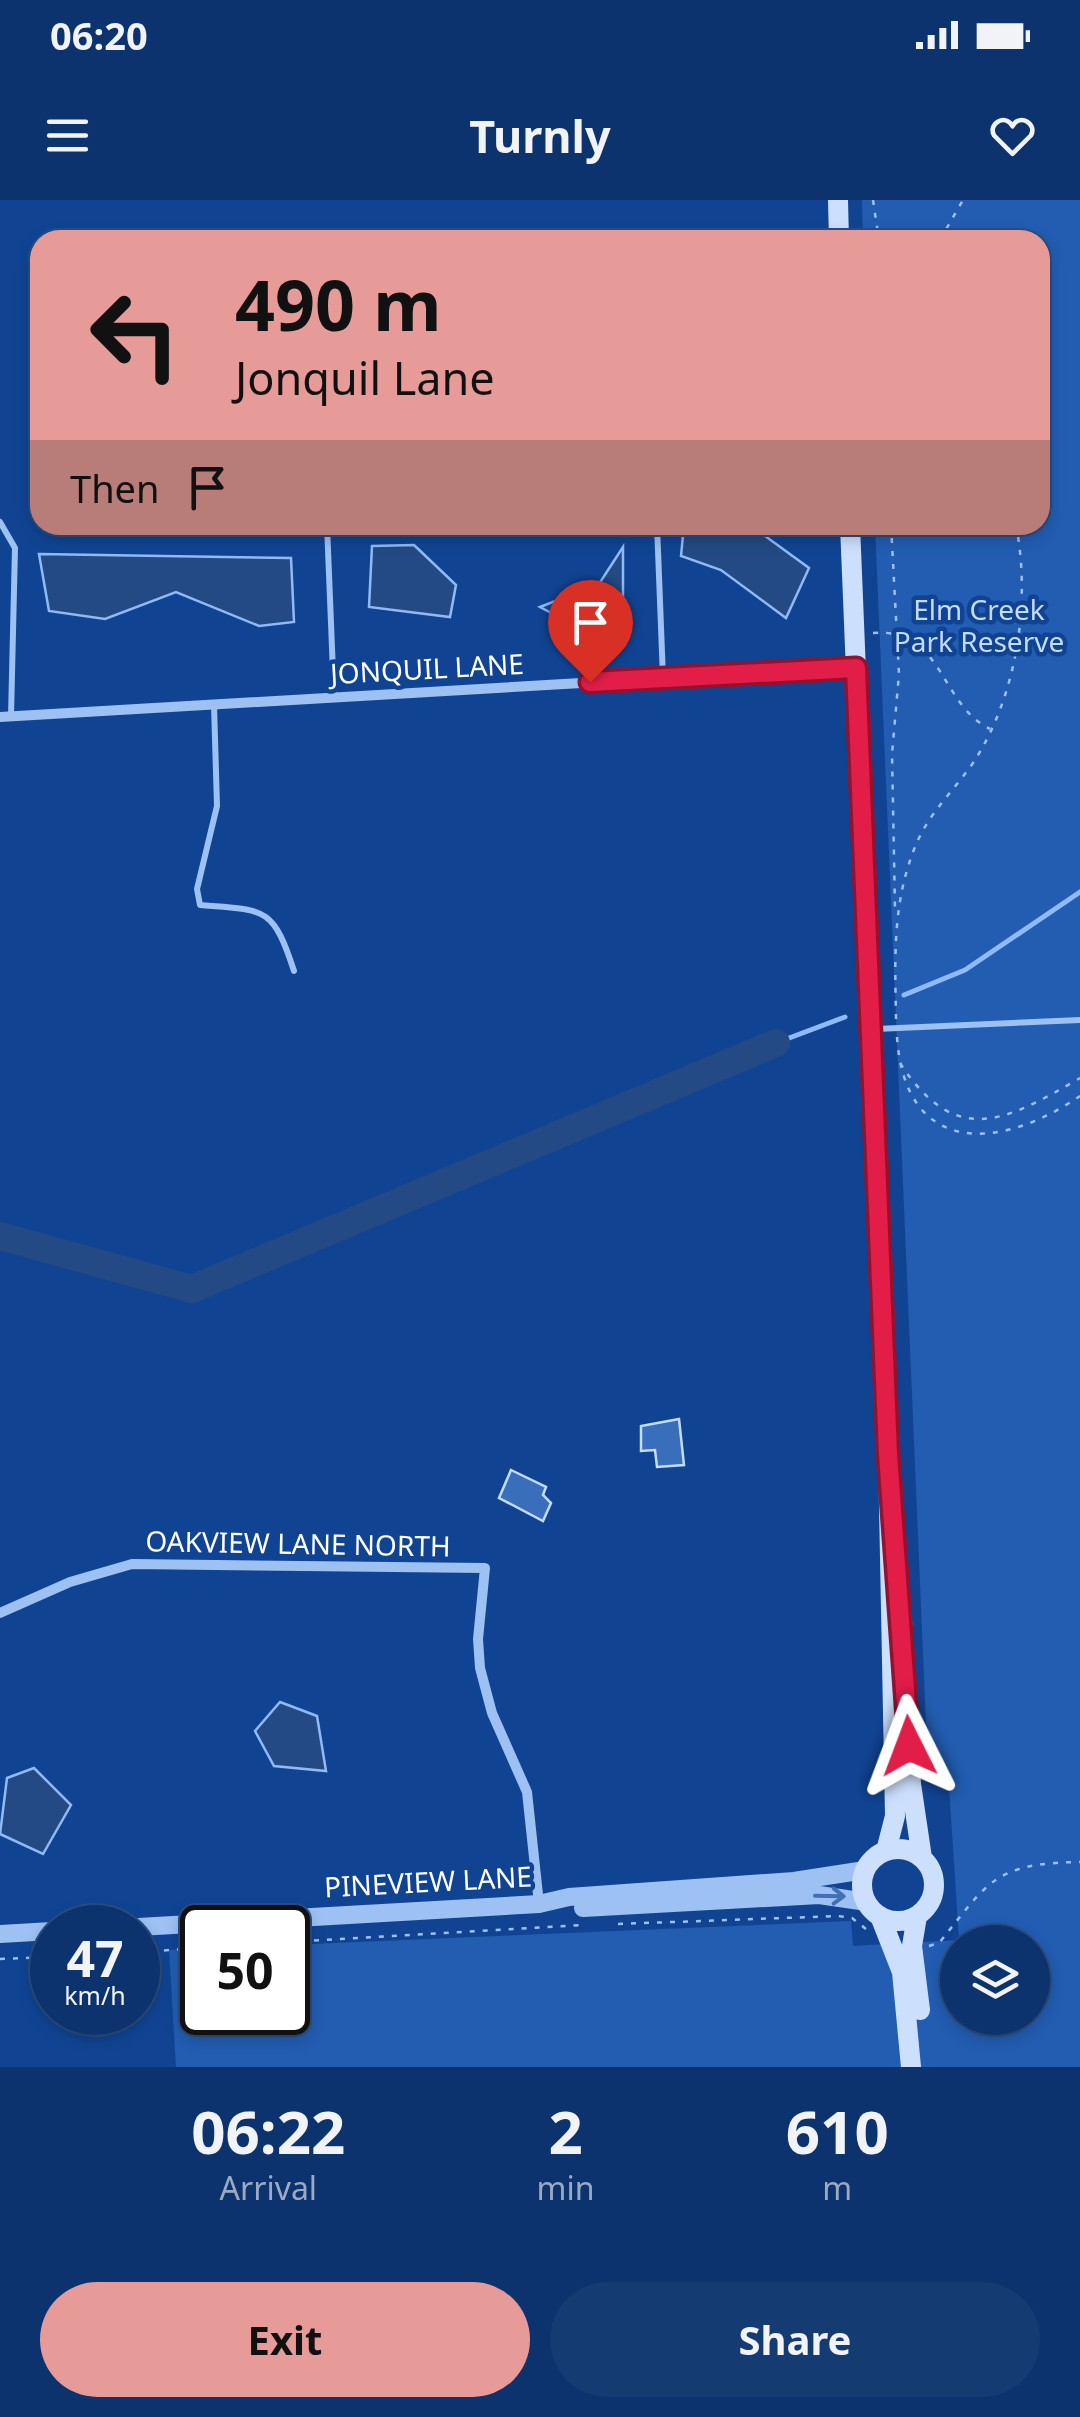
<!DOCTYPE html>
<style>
:root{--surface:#0c336e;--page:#153b73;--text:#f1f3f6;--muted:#9aaac2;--line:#2c4e81;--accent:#e69b98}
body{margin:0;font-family:"Noto Sans",sans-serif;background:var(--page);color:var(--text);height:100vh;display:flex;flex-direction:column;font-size:38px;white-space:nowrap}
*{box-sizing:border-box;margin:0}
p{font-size:32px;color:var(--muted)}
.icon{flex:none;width:55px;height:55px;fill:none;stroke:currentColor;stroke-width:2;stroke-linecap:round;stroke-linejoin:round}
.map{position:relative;height:1867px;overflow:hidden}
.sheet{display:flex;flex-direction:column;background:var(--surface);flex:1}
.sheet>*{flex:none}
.banner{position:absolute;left:30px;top:30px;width:1020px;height:305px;border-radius:30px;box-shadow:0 5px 15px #0003,0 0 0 2px var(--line);background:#e69b98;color:#111;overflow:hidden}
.tools{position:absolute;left:940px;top:1725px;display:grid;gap:20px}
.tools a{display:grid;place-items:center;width:110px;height:110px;border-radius:50%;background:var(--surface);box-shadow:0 5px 15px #0003,0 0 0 2px var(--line);font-size:50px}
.speed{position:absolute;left:30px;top:1705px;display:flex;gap:20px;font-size:50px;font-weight:700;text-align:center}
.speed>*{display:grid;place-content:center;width:130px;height:130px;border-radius:50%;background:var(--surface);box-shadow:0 5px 15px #0003,0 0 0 2px var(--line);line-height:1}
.speed small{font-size:25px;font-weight:400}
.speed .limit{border:5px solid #111;border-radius:15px;background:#fff;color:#111}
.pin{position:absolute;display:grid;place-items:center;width:85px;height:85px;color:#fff;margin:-102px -42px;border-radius:50% 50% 50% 0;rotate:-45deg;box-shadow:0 0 10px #0007}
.pin .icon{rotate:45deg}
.me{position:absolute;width:110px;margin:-55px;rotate:357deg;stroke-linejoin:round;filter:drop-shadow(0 0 8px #0008)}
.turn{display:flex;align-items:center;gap:35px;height:210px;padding:0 40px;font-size:45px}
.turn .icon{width:130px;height:130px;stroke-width:2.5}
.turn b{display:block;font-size:70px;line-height:85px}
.then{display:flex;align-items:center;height:95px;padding:0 40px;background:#0003;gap:20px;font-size:38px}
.eta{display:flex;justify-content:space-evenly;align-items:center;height:170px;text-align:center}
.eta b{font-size:60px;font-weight:700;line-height:70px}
.button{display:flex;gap:20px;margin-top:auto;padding:20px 40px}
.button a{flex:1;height:115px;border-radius:60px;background:var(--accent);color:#111;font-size:40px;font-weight:700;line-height:115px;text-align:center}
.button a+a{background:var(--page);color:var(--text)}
.status{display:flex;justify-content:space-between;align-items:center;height:70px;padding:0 50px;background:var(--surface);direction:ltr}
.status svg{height:28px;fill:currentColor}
header{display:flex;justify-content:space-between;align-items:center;height:130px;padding:0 40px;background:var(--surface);font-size:45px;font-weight:700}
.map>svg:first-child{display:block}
</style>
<div class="status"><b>06:20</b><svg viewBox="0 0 49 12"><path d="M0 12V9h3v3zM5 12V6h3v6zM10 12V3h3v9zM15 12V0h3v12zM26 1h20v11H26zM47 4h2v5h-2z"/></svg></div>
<header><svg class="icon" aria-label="menu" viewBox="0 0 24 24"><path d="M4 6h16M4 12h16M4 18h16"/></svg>Turnly<svg class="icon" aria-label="heart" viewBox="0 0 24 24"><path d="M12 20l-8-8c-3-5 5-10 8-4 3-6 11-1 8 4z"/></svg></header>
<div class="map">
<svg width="1080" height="1867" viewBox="0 0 1080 1867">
<rect width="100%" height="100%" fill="#104493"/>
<path fill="#225db2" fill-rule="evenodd" d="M 862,0 L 1080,0 L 1080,1867 L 176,1867 L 169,1750 L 202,1748 L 202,1812 L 288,1812 L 288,1745 L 851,1721 L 853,1746 L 959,1740 L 949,1586 L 928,1571 L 875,325 L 1040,325 L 1040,40 L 863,40 ZM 958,1742 L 1032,1742 L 1032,1818 L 958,1818 Z"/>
<path fill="#234a84" stroke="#8ebbf7" stroke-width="2.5" d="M 684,325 L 750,325 L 809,368 L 786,418 L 721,370 L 681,356 Z
M 414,345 L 456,385 L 450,417 L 369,407 L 372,346 Z
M 623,347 L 623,419 L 589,433 L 540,407 L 599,384 Z
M 39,354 L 291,358 L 294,422 L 259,426 L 176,392 L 105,419 L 49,411 Z
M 280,1502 L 317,1516 L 326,1571 L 274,1566 L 255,1531 Z
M 34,1568 L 71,1605 L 43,1654 L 0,1634 L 7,1578 Z"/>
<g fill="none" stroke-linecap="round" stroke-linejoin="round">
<path stroke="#8ebbf7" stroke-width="5" d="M 904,795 L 965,770 L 1080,692
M 776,843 L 845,817"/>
<path stroke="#234a84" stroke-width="28" d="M 0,1036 L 192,1089 L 776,843"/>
</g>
<path fill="#396ebb" stroke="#c4dcfe" stroke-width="2.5" d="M 679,1219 L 684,1265 L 657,1267 L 655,1250 L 641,1251 L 641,1226 Z
M 511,1270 L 546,1287 L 543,1295 L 551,1303 L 543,1321 L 499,1298 Z"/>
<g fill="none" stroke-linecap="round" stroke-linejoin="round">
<path stroke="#9dc1f3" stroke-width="2.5" stroke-dasharray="5 8" stroke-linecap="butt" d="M 873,0 L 879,40
M 940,40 L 963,0
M 891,325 L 899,474 L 892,554 L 895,708
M 873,433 C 943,427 940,505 990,529
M 896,819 C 895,759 892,704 915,647 C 929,612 955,590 975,560 C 1017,494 1031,402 1016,325
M 897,837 C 905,957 1000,951 1080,896
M 900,863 C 956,949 1006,921 1080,878
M 618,1724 L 838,1716 L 852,1718 L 866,1729
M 288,1742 L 581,1725
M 929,1746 L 939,1743 C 988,1683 993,1663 1080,1662
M 138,1752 L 202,1748
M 0,1759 L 52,1757"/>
<path stroke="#9dc1f3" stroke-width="6" d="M 0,322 L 15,348 L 11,516
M 327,325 L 334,497
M 657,325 L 663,478
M 214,505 L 217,606 L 197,689 L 200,705 C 265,710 273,706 294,771
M 876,829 L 1080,820"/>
<path stroke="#9dc1f3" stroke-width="10" d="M 0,517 L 856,467
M 0,1413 L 70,1382 L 132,1364 L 485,1368 L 478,1439 L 480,1468 L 492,1513 L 527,1592 L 539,1704"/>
<path stroke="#9dc1f3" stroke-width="18" d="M 583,1708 L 819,1695 L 867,1702
M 121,1728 L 539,1704 L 569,1697 L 794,1681 L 865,1670
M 0,1734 L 52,1731"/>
<path stroke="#ccdffd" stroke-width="20" d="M 838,0 L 839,40
M 850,325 L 888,1254 L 895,1616 L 886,1651
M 902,1420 L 911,1584 L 922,1658
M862 1685a36 36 0 1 1 72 0a36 36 0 1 1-72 0Z
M 880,1716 L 902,1772 L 911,1867
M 917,1716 L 912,1746 L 920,1810"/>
</g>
<defs><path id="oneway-shaft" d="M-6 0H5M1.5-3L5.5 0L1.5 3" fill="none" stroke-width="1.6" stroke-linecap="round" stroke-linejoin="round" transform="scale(2.5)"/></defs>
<use stroke="#4170b5" href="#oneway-shaft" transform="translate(830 1696) rotate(1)"/>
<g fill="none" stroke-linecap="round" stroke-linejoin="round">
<defs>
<path id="route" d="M 590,482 L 856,468 L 888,1254 L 909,1546"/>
</defs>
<use href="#route" stroke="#92132f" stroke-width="25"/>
<use href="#route" stroke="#e11d48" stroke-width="18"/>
</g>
<g text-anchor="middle" stroke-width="9" stroke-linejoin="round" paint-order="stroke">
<g font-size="28" fill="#c4dcfe" stroke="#104493">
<text x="979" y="420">Elm Creek<tspan x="979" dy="32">Park Reserve</tspan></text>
</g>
<g font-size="28" fill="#fff" stroke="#104493">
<text transform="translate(427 469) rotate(-3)" y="10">JONQUIL LANE</text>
<text transform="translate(298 1344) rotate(1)" y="10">OAKVIEW LANE NORTH</text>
<text transform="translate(428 1682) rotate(-3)" y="10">PINEVIEW LANE</text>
</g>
</g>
</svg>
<div class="tools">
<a><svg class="icon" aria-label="layers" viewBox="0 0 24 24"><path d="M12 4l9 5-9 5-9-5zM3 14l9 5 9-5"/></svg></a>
</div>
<div class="speed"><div>47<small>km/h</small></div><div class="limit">50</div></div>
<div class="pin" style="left:590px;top:482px;background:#d93025"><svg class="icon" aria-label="arrive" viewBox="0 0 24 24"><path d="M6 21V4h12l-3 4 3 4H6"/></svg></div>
<svg class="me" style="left:909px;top:1546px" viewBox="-20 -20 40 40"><path d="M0-17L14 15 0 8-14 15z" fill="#e11d48" stroke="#fff" stroke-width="4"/></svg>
<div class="banner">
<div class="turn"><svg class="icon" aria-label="left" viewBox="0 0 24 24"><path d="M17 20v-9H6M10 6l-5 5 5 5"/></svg><div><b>490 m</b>Jonquil Lane</div></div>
<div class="then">Then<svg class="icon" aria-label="arrive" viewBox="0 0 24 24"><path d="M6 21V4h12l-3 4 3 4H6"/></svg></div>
</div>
</div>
<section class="sheet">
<div class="eta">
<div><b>06:22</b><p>Arrival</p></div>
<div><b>2</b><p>min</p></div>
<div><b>610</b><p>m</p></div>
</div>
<div class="button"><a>Exit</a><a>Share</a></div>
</section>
